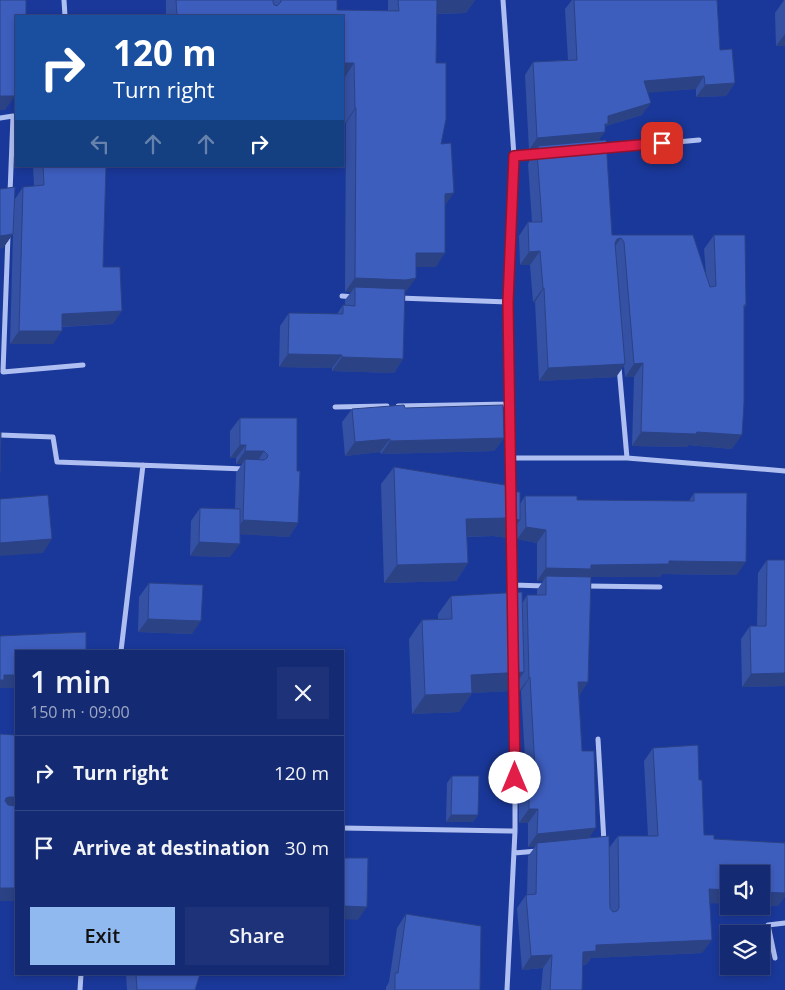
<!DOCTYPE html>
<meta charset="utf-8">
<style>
:root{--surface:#142a73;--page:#1d3278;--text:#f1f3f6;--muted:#9da7c4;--line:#334685;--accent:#90b9f0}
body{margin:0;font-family:"Open Sans",sans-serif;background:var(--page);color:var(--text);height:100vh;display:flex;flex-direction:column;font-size:19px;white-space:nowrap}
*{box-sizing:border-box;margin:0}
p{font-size:16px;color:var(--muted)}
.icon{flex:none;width:28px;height:28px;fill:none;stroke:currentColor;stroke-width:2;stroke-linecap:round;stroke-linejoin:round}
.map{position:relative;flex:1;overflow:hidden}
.details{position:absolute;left:15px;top:650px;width:329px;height:325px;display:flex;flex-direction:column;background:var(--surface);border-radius:0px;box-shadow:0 2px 8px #0003,0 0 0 1px var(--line)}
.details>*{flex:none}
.guide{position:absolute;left:15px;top:15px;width:329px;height:152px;border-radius:0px;box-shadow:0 2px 8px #0003,0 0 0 1px var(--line);background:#1a4fa0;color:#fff;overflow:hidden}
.tools{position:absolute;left:720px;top:865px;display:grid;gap:10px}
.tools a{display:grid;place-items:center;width:50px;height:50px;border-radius:0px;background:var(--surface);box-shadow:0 2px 8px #0003,0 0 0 1px var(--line);font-size:25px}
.pin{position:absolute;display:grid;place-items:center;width:42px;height:42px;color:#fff;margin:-21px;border-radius:10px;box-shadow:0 2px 8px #0006}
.me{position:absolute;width:55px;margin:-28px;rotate:0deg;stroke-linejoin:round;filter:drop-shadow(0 0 4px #0008)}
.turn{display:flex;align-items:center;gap:18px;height:105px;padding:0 15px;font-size:22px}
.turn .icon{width:65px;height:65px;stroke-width:2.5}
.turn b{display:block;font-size:35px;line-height:42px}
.lanes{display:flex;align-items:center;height:48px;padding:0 15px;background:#0003;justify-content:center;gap:25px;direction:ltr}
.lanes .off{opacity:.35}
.round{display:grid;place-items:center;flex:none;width:52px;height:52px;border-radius:0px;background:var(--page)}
.head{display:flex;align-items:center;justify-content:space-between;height:85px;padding:0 15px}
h1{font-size:30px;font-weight:600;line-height:38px}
.action{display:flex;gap:10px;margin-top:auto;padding:10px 15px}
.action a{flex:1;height:58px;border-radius:0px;background:var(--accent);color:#111;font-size:20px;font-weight:600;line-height:58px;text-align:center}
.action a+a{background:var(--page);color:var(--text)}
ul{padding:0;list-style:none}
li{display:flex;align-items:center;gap:15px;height:75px;padding:0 15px;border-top:1px solid var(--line)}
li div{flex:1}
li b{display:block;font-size:19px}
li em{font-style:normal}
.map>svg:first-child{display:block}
</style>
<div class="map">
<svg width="785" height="990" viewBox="0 0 785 990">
<rect width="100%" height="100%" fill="#1a3899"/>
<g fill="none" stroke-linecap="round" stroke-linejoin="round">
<path stroke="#afbff1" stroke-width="5" d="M 64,0 L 65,16
M 503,0 L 514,156 L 508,302 L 511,496
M 0,118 L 13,116 L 10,193
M 601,149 L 699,140
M 514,156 L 538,154
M 8,236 L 3,372 L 83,365
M 342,296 L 355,297
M 399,298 L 508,302
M 619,367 L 627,458
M 398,406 L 510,404
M 335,407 L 387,406
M 0,435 L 53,437 L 57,462 L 245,469
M 511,458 L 627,458 L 785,471
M 512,527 L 513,599
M 513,585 L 545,586
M 586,586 L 660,587
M 121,651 L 143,465
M 598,739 L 604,842
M 342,828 L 515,831
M 514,853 L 538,851
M 775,958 L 768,925 L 785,923
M 80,990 L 81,974
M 507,990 L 515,831 L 515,680"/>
</g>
<path fill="#3551a3" d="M 166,0 L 337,0 L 337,10 L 388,11 L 388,0 L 475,0 L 466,13 L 437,14 L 436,63 L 445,206 L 436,267 L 416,267 L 416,278 L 405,292 L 403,359 L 394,373 L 332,371 L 332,368 L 279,367 L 280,326 L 289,313 L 337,314 L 343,305 L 345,305 L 345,300 L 351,292 L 345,292 L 346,123 L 345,123 L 345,77 L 342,16 L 166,16 Z
M 572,0 L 717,0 L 720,50 L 735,83 L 726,96 L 696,97 L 696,89 L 648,92 L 642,115 L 606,126 L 599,140 L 612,235 L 706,274 L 704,249 L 714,235 L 746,305 L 744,308 L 732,449 L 688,445 L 687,447 L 632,446 L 634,377 L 625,377 L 624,366 L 616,377 L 539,381 L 535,302 L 533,302 L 530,265 L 520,265 L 519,236 L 528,222 L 532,222 L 528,164 L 529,162 L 529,159 L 536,150 L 529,150 L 525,75 L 533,62 L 568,60 L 565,9 Z
M 784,0 L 785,0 L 785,46 L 776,46 L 775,13 Z
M 33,166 L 108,166 L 106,169 L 103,267 L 113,324 L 62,327 L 53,344 L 10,344 L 13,234 L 3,248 L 15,199 L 23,187 L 34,186 Z
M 405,408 L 504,438 L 494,451 L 381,454 L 380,452 L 345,456 L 342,422 L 352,409 Z
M 240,418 L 297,471 L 298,523 L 289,537 L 240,534 L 230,557 L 190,556 L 191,521 L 200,508 L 235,509 L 236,473 L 242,464 L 236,464 L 236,458 L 230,458 L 230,431 Z
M 394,467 L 510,492 L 520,504 L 525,496 L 577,500 L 689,501 L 694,493 L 737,575 L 662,574 L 660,577 L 591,577 L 588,682 L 579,695 L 582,751 L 590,838 L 609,848 L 618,836 L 648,836 L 644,761 L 653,748 L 699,780 L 704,835 L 714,839 L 785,843 L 785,896 L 778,906 L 761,905 L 761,874 L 710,903 L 702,953 L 591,958 L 587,964 L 583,965 L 582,990 L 541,990 L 543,968 L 522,970 L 517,908 L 526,895 L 527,895 L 528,856 L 535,847 L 528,847 L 528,823 L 519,823 L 519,784 L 526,775 L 521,691 L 519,691 L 519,679 L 511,691 L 472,693 L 459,712 L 412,714 L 409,639 L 422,620 L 438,619 L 438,614 L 451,596 L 523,602 L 527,595 L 537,595 L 537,590 L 543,581 L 537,581 L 537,543 L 517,539 L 516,526 L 508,538 L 493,536 L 467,537 L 468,563 L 456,581 L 384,583 L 381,484 Z
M 767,560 L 785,560 L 785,686 L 742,687 L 741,639 L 750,626 L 757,626 L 758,573 Z
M 149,583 L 192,634 L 138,632 L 139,597 Z
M 452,776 L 478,815 L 473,822 L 446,822 L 447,783 Z
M 406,914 L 480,990 L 386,990 L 386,987 L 389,982 L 397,928 Z
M 126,974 L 200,974 L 195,990 L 127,990 Z"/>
<path fill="#2b4285" d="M 437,0 L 475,0 L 466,13 L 427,14 Z
M 785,34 L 785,46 L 776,46 Z
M 342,63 L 354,63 L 345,77 L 342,77 Z
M 15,70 L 16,70 L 16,83 L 5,84 Z
M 704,76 L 696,89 L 635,94 L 644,81 Z
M 735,83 L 726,96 L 696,97 L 705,85 Z
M 0,96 L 15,96 L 5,110 L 0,110 Z
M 651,103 L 642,115 L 606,126 L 602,132 L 605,132 L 596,144 L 538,146 L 536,150 L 529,150 L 537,138 Z
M 355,108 L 356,108 L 346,123 L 345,123 Z
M 454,193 L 444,207 L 445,194 Z
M 13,234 L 3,248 L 0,249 L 0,236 Z
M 621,238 L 611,252 L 617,239 Z
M 540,251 L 530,265 L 520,265 L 529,252 Z
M 416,253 L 445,253 L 436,267 L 406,267 Z
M 355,278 L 416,278 L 406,292 L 396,294 L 355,287 L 351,292 L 345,292 Z
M 543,288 L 544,288 L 535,302 L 533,302 Z
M 122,311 L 113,324 L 53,327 L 62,314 Z
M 19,331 L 62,331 L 53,344 L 10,344 Z
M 288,354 L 342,355 L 332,368 L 279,367 Z
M 342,357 L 403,359 L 394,373 L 332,371 Z
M 643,363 L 634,377 L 625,377 L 634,364 Z
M 625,364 L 616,377 L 539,381 L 548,368 Z
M 641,432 L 697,432 L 742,435 L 732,449 L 688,445 L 687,447 L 632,446 Z
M 504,438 L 494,451 L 381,454 L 390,441 Z
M 390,439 L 380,452 L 345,456 L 355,442 Z
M 240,445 L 246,445 L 236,458 L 230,458 Z
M 245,451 L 264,451 L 255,465 L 245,459 L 242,464 L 236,464 Z
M 506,518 L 520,520 L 508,538 L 493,536 L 454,537 L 466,519 Z
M 243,520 L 298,523 L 289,537 L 234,534 Z
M 526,527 L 546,530 L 537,543 L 517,539 Z
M 52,539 L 43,553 L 0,556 L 0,543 Z
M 199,542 L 240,544 L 230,557 L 190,556 Z
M 669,561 L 746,562 L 737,575 L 662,574 L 660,577 L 585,577 L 546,576 L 543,581 L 537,581 L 546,568 L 591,565 Z
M 468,563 L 456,581 L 384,583 L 397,565 Z
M 148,619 L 201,621 L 192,634 L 138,632 Z
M 524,672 L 511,691 L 458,694 L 471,675 Z
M 785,673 L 785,686 L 742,687 L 751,674 Z
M 4,675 L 16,675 L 16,688 L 0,688 L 0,680 Z
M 530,677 L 521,691 L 519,691 L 529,678 Z
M 578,682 L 588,682 L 579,696 Z
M 472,693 L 459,712 L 412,714 L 425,695 Z
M 9,797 L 16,797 L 16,812 L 0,810 L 6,798 Z
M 529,809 L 538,809 L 528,823 L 519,823 Z
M 451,815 L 478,815 L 473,822 L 446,822 Z
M 596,828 L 587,841 L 537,843 L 535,847 L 528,847 L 537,834 Z
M 0,888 L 16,888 L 16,901 L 0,901 Z
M 709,889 L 729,890 L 729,904 L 700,903 Z
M 761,892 L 785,893 L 785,896 L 778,906 L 761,905 Z
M 342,906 L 367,907 L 358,920 L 342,919 Z
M 712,940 L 702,953 L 591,958 L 587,964 L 574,965 L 583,952 L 596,945 Z
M 552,955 L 543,968 L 522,970 L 531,956 Z"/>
<path fill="#3e5ebe" stroke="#2b4285" d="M 0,0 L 26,0 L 26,16 L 16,16 L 16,70 L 15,70 L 15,96 L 0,96 Z
M 176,0 L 273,0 L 273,2 L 274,5 L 277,6 L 281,2 L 281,0 L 337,0 L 337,10 L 399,11 L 398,0 L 447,0 L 437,0 L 436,63 L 446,63 L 446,119 L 441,144 L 451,143 L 454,193 L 445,194 L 445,253 L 416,253 L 416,278 L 406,280 L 355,278 L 356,108 L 355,108 L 354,63 L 342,63 L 342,16 L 177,16 Z
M 574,0 L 717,0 L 720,50 L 732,49 L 735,83 L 705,85 L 704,76 L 644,81 L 651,103 L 608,116 L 608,124 L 605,124 L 605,132 L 537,138 L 533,62 L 577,60 Z
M 606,140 L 612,235 L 693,235 L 710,287 L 716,286 L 714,235 L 745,235 L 746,305 L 744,305 L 744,403 L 742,435 L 697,432 L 696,434 L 641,432 L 643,363 L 634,364 L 624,242 L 621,238 L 617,239 L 615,243 L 625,364 L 548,368 L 544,288 L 543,288 L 540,251 L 529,252 L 528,222 L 542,222 L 537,151 L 539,151 L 538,146 Z
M 43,166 L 106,166 L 103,267 L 120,267 L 122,311 L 62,314 L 62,331 L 19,331 L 23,187 L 44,185 Z
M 15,187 L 13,234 L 0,236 L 0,189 Z
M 355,287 L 405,289 L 403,359 L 342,357 L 342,355 L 288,354 L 289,313 L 343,314 L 343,305 L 355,306 Z
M 404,405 L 405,408 L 503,405 L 504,438 L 390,441 L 390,439 L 355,442 L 352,409 Z
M 240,418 L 297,418 L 297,471 L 300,471 L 298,523 L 243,520 L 245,459 L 264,460 L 267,458 L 268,455 L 264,451 L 245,451 L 246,445 L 240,445 Z
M 0,432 L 1,432 L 0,473 Z
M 394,467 L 511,486 L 510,492 L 520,492 L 520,520 L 506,518 L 466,519 L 468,563 L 397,565 Z
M 694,493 L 747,493 L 746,562 L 669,561 L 669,564 L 591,565 L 591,569 L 546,568 L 546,530 L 526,527 L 525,496 L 577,496 L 577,500 L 694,501 Z
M 48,495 L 52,539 L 0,543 L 0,499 Z
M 200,508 L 240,509 L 240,544 L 199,542 Z
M 767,560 L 785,560 L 785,673 L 751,674 L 750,626 L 766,626 Z
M 546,576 L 591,577 L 588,682 L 578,682 L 582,751 L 594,751 L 596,828 L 537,834 L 538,809 L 529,809 L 529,770 L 535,770 L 530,677 L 529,678 L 527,595 L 546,595 Z
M 149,583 L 203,585 L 201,621 L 148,619 Z
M 522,592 L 524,672 L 471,675 L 472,693 L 425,695 L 422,620 L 452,619 L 451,596 Z
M 86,632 L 86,651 L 16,651 L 16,675 L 4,675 L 4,680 L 0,680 L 0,636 Z
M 0,734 L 16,735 L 16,797 L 9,797 L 6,798 L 5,801 L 8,805 L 16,806 L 16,888 L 0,888 Z
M 698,745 L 699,780 L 702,780 L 704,835 L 714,835 L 714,839 L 785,843 L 785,893 L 761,892 L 761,874 L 729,874 L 729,890 L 709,889 L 712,940 L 596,945 L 596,951 L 583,952 L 582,990 L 550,990 L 552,955 L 531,956 L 526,895 L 536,894 L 537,843 L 609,836 L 610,908 L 613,912 L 617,911 L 619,908 L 618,836 L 658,836 L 653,748 Z
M 452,776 L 479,776 L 478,815 L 451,815 Z
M 342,858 L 368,858 L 367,907 L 342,906 Z
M 406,914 L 481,926 L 480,990 L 395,990 L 395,973 L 398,973 Z
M 136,974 L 200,974 L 195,990 L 137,990 Z"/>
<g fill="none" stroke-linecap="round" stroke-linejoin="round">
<defs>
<path id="route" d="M 515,778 L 508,302 L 514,156 L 662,143"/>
</defs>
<use href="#route" stroke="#92132f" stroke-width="12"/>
<use href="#route" stroke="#e11d48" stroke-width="9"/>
</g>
</svg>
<div class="tools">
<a><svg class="icon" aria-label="sound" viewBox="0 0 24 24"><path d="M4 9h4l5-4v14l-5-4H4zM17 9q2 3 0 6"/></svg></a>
<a><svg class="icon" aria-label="layers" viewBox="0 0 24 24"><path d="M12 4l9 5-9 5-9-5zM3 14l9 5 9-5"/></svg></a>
</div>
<div class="pin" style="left:662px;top:143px;background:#d93025"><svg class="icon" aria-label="arrive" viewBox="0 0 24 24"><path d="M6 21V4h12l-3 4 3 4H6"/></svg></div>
<svg class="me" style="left:515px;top:778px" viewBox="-20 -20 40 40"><circle r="19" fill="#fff"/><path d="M0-13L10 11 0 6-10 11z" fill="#e11d48"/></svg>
<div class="guide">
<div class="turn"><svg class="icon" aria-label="right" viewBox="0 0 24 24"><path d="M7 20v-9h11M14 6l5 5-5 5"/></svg><div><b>120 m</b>Turn right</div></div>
<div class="lanes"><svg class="icon off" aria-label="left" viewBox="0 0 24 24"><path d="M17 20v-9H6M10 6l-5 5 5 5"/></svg><svg class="icon off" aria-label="ahead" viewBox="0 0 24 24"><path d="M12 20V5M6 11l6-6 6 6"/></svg><svg class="icon off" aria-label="ahead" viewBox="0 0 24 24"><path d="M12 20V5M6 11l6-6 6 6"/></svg><svg class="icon" aria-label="right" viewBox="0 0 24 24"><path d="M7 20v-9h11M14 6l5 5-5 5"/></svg></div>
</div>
<section class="details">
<div class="head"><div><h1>1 min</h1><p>150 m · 09:00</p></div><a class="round"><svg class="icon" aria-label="close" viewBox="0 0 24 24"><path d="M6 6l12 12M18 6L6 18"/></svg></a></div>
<ul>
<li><svg class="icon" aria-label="right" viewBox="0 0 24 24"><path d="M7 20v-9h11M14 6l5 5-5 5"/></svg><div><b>Turn right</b></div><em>120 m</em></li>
<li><svg class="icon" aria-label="arrive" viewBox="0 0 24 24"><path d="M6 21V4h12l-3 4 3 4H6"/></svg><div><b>Arrive at destination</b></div><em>30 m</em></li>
</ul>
<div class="action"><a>Exit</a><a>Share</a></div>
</section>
</div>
